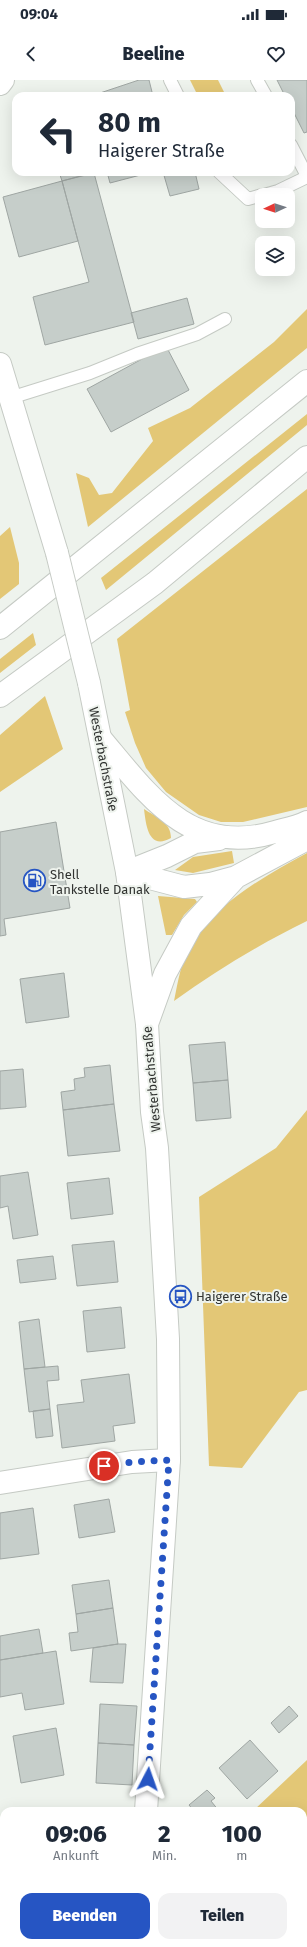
<!DOCTYPE html>
<html lang="de">
<meta charset="utf-8">
<style>
:root{--surface:#fff;--page:#f2f2f3;--text:#1f2937;--muted:#747a83;--accent:#2655c3}
body{margin:0;font-family:"Fira Sans",sans-serif;background:var(--page);color:var(--text);height:100vh;display:flex;flex-direction:column;font-size:15px;white-space:nowrap}
*{box-sizing:border-box;margin:0}
p{font-size:13px;color:var(--muted)}
.icon{flex:none;width:22px;height:22px;fill:none;stroke:currentColor;stroke-width:2;stroke-linecap:round;stroke-linejoin:round}
.map{position:relative;flex:1;overflow:hidden}
.sheet{position:absolute;left:0px;top:1727px;width:307px;height:140px;display:flex;flex-direction:column;background:var(--surface);border-radius:12px 12px 0 0;box-shadow:0 4px 16px #0002}
.sheet>*{flex:none}
.banner{position:absolute;left:12px;top:12px;width:283px;height:84px;border-radius:12px;box-shadow:0 4px 16px #0002;background:#fff;color:var(--text);overflow:hidden}
.needle{width:26px;rotate:266deg}
.buttons{position:absolute;left:255px;top:108px;display:grid;gap:8px}
.buttons a{display:grid;place-items:center;width:40px;height:40px;border-radius:8px;background:var(--surface);box-shadow:0 4px 16px #0002;font-size:20px}
.pin{position:absolute;display:grid;place-items:center;width:34px;height:34px;color:#fff;margin:-17px;border:2px solid #fff;border-radius:50%;box-shadow:0 1px 4px #0007}
.me{position:absolute;width:44px;margin:-22px;rotate:4deg;stroke-linejoin:round;filter:drop-shadow(0 0 3px #0008)}
.turn{display:flex;align-items:center;gap:14px;height:84px;padding:0 20px;font-size:18px}
.turn .icon{width:52px;height:52px;stroke-width:2.5}
.turn b{display:block;font-size:28px;line-height:34px}
.eta{display:flex;justify-content:space-evenly;align-items:center;height:68px;text-align:center}
.eta b{font-size:24px;font-weight:800;line-height:28px}
.action{display:flex;gap:8px;margin-top:auto;padding:8px 20px}
.action a{flex:1;height:46px;border-radius:12px;background:var(--accent);color:#fff;font-size:16px;font-weight:800;line-height:46px;text-align:center}
.action a+a{background:var(--page);color:var(--text)}
.status{display:flex;justify-content:space-between;align-items:center;height:28px;padding:0 20px;background:var(--surface);direction:ltr}
.status svg{height:11px;fill:currentColor}
header{display:flex;justify-content:space-between;align-items:center;height:52px;padding:0 20px;background:var(--surface);font-size:18px;font-weight:800}
.map>svg:first-child{display:block}
</style>
<div class="status"><b>09:04</b><svg viewBox="0 0 49 12"><path d="M0 12V9h3v3zM5 12V6h3v6zM10 12V3h3v9zM15 12V0h3v12zM26 1h20v11H26zM47 4h2v5h-2z"/></svg></div>
<header><svg class="icon" aria-label="back" viewBox="0 0 24 24"><path d="M15 5l-7 7 7 7"/></svg>Beeline<svg class="icon" aria-label="heart" viewBox="0 0 24 24"><path d="M12 20l-8-8c-3-5 5-10 8-4 3-6 11-1 8 4z"/></svg></header>
<div class="map">
<svg width="307" height="1867" viewBox="0 0 307 1867">
<rect width="100%" height="100%" fill="#eef3ed"/>
<path fill="#e3c776" d="M 190,0 L 218,0 L 226,16 L 198,16 Z
M 307,229 L 307,268 L 88,447 L 76,393 L 89,398 L 99,415 L 112,413 L 153,361 L 148,348 L 190,328 L 274,262 Z
M 307,334 L 307,345 L 106,510 L 101,498 Z
M 307,409 L 307,727 L 243,742 L 221,742 L 199,735 L 166,712 L 146,688 L 135,663 L 125,632 L 130,630 L 117,559 Z
M 10,447 L 19,483 L 19,504 L 0,519 L 0,456 Z
M 33,553 L 36,565 L 0,593 L 0,579 Z
M 45,616 L 63,669 L 0,712 L 0,655 Z
M 144,729 C 156,737 171,742 171,758 C 148,771 146,744 144,729 Z
M 232,771 L 234,783 L 193,793 L 175,790 L 193,777 Z
M 307,773 L 307,841 C 260,864 217,890 174,921 C 178,902 181,880 192,863 C 219,821 265,796 307,773 Z
M 158,816 L 195,819 L 197,822 L 184,835 L 172,855 L 166,855 Z
M 307,1030 L 307,1310 L 299,1312 L 242,1388 L 209,1386 L 199,1117 L 276,1068 Z
M 307,1680 L 307,1867 L 199,1867 L 200,1863 L 303,1863 L 303,1731 L 253,1731 Z"/>
<path fill="#c6ceca" stroke="#9fa6a3" d="M 139,0 L 149,0 L 153,16 L 91,16 Z
M 277,0 L 307,0 L 307,52 L 304,53 L 291,27 L 291,16 L 285,16 Z
M 59,92 L 95,92 L 62,101 Z
M 107,92 L 152,92 L 110,103 Z
M 163,92 L 195,92 L 199,109 L 170,116 Z
M 94,93 L 134,242 L 45,265 L 33,217 L 89,202 L 62,101 Z
M 62,101 L 78,161 L 19,177 L 3,117 Z
M 187,218 L 194,244 L 138,259 L 131,233 Z
M 166,266 L 189,310 L 111,352 L 87,309 Z
M 56,742 L 70,828 L 4,839 L 6,855 L 0,856 L 0,752 Z
M 64,893 L 69,937 L 26,943 L 20,899 Z
M 225,962 L 228,1000 L 193,1003 L 189,965 Z
M 110,985 L 114,1024 L 63,1030 L 61,1012 L 75,1010 L 74,999 L 85,997 L 84,988 Z
M 23,989 L 26,1027 L 0,1029 L 0,991 Z
M 228,1000 L 231,1038 L 196,1041 L 193,1003 Z
M 114,1024 L 120,1071 L 68,1076 L 63,1030 Z
M 28,1092 L 38,1155 L 13,1159 L 8,1126 L 0,1128 L 0,1096 Z
M 109,1098 L 113,1134 L 71,1139 L 67,1103 Z
M 114,1161 L 118,1202 L 77,1206 L 72,1165 Z
M 53,1176 L 56,1199 L 20,1203 L 17,1180 Z
M 121,1227 L 125,1268 L 87,1272 L 83,1231 Z
M 39,1239 L 45,1287 L 24,1289 L 19,1242 Z
M 58,1286 L 59,1300 L 47,1301 L 50,1329 L 29,1332 L 24,1289 Z
M 129,1294 L 135,1343 L 113,1346 L 115,1361 L 62,1368 L 57,1325 L 84,1322 L 81,1300 Z
M 50,1329 L 53,1356 L 36,1358 L 33,1331 Z
M 109,1419 L 115,1452 L 79,1458 L 74,1425 Z
M 33,1428 L 39,1474 L 0,1479 L 0,1433 Z
M 109,1500 L 113,1528 L 76,1534 L 72,1505 Z
M 113,1528 L 118,1564 L 71,1571 L 69,1553 L 78,1552 L 76,1534 Z
M 39,1549 L 43,1573 L 0,1580 L 0,1556 Z
M 118,1564 L 126,1564 L 123,1603 L 90,1602 L 93,1568 Z
M 56,1571 L 64,1624 L 25,1630 L 22,1613 L 0,1617 L 0,1580 Z
M 100,1624 L 137,1626 L 134,1665 L 98,1663 Z
M 289,1626 L 298,1636 L 279,1653 L 271,1643 Z
M 56,1648 L 64,1695 L 21,1703 L 13,1656 Z
M 250,1660 L 278,1691 L 247,1719 L 219,1688 Z
M 98,1663 L 134,1665 L 132,1705 L 96,1703 Z
M 207,1710 L 215,1718 L 211,1721 L 219,1731 L 194,1731 L 189,1725 Z
M 4,1754 L 4,1849 L 0,1850 L 0,1755 Z"/>
<g fill="none" stroke-linecap="round" stroke-linejoin="round">
<defs>
<path id="service" d="M 170,0 L 178,16
M 257,0 L 266,16
M 291,65 L 307,96
M 219,92 L 248,119 L 262,115
M 264,115 L 278,111 L 307,97
M 10,318 L 90,293 L 137,274 L 197,254 L 225,239"/>
<path id="minor" d="M 0,1403 L 132,1382 L 169,1380"/>
<path id="secondary" d="M 0,4 L 3,0
M 0,284 L 57,473
M 89,603 L 127,792 L 147,944 L 152,1032 L 157,1068 L 168,1259 L 169,1380 L 146,1731
M 136,1867 L 137,1863"/>
<path id="motorway" d="M 0,548 L 307,301
M 0,616 L 155,503 L 307,377
M 101,659 C 149,716 190,777 275,752 C 286,749 297,747 307,742
M 127,792 L 184,807 L 210,804 L 236,797 L 307,759
M 127,792 L 167,776 L 195,762 L 219,759
M 147,944 L 165,894 L 191,846 L 236,797"/>
</defs>
<use href="#service" stroke="#c5cac4" stroke-width="14"/>
<use href="#minor" stroke="#c5cac4" stroke-width="24"/>
<use href="#secondary" stroke="#c5cac4" stroke-width="24"/>
<use href="#motorway" stroke="#c5cac4" stroke-width="24"/>
<use href="#service" stroke="#fff" stroke-width="12"/>
<use href="#minor" stroke="#fff" stroke-width="22"/>
<use href="#secondary" stroke="#fff" stroke-width="22"/>
<use href="#motorway" stroke="#fff" stroke-width="22"/>
<defs>
<path id="secondary-bridge" d="M 57,473 L 89,603"/>
</defs>
<use href="#secondary-bridge" stroke="#c5cac4" stroke-width="24" stroke-linecap="butt"/>
<use href="#secondary-bridge" stroke="#fff" stroke-width="22"/>
</g>
<g fill="none" stroke-linecap="round" stroke-linejoin="round">
<path stroke="#2655c3" stroke-width="7" stroke-dasharray="0 12.6" d="M 104,1386 L 132,1382 L 169,1380 L 148,1699"/>
</g>
<defs>
<symbol id="fuel-ring" viewBox="-11 -11 22 22"><circle r="9.5" fill="#eef3ed" stroke="#2655c3" stroke-width="1.5"/><path d="M-5.5-6h7V0h2V4h1.3V-2.5L3-4.5l.8-.8L6-3V5H2.5V1h-1V6h-7ZM-4.2-4.7v3.2H.2V-4.7Z" fill="#2655c3"/></symbol>
<symbol id="bus-ring" viewBox="-11 -11 22 22"><circle r="9.5" fill="#eef3ed" stroke="#2655c3" stroke-width="1.5"/><path d="M-5-6H5V4H4V6H2V4H-2V6H-4V4H-5ZM-3.5-4V0h7V-4ZM-3.5 1.2v1.5H-2V1.2ZM2 1.2v1.5H3.5V1.2Z" fill="#2655c3"/></symbol>
</defs>
<g fill-rule="evenodd">
<use href="#fuel-ring" x="22" y="788" width="25" height="25"/>
<use href="#bus-ring" x="168" y="1204" width="25" height="25"/>
</g>
<g text-anchor="middle" stroke-width="4" stroke-linejoin="round" paint-order="stroke">
<g font-size="13" fill="#313331" stroke="#eef3ed">
<text transform="translate(104 679) rotate(79)" y="5">Westerbachstraße</text>
<text transform="translate(151 999) rotate(-95)" y="5">Westerbachstraße</text>
</g>
<g font-size="13" fill="#313331" stroke="#eef3ed" text-anchor="start">
<text x="50" y="799">Shell<tspan x="50" dy="15">Tankstelle Danak</tspan></text>
<text x="196" y="1221">Haigerer Straße</text>
</g>
</g>
</svg>
<div class="buttons">
<a><svg class="needle" viewBox="-14 -14 28 28"><path d="M0-13l5 13h-10z" fill="#e53935"/><path d="M0 13l5-13h-10z" fill="#747a83"/></svg></a>
<a><svg class="icon" aria-label="layers" viewBox="0 0 24 24"><path d="M12 4l9 5-9 5-9-5zM3 14l9 5 9-5"/></svg></a>
</div>
<div class="pin" style="left:104px;top:1386px;background:#d93025"><svg class="icon" aria-label="arrive" viewBox="0 0 24 24"><path d="M6 21V4h12l-3 4 3 4H6"/></svg></div>
<svg class="me" style="left:148px;top:1699px" viewBox="-20 -20 40 40"><path d="M0-17L14 15 0 8-14 15z" fill="#2655c3" stroke="#fff" stroke-width="4"/></svg>
<div class="banner">
<div class="turn"><svg class="icon" aria-label="left" viewBox="0 0 24 24"><path d="M17 20v-9H6M10 6l-5 5 5 5"/></svg><div><b>80 m</b>Haigerer Straße</div></div>
</div>
<section class="sheet">
<div class="eta">
<div><b>09:06</b><p>Ankunft</p></div>
<div><b>2</b><p>Min.</p></div>
<div><b>100</b><p>m</p></div>
</div>
<div class="action"><a>Beenden</a><a>Teilen</a></div>
</section>
</div>
